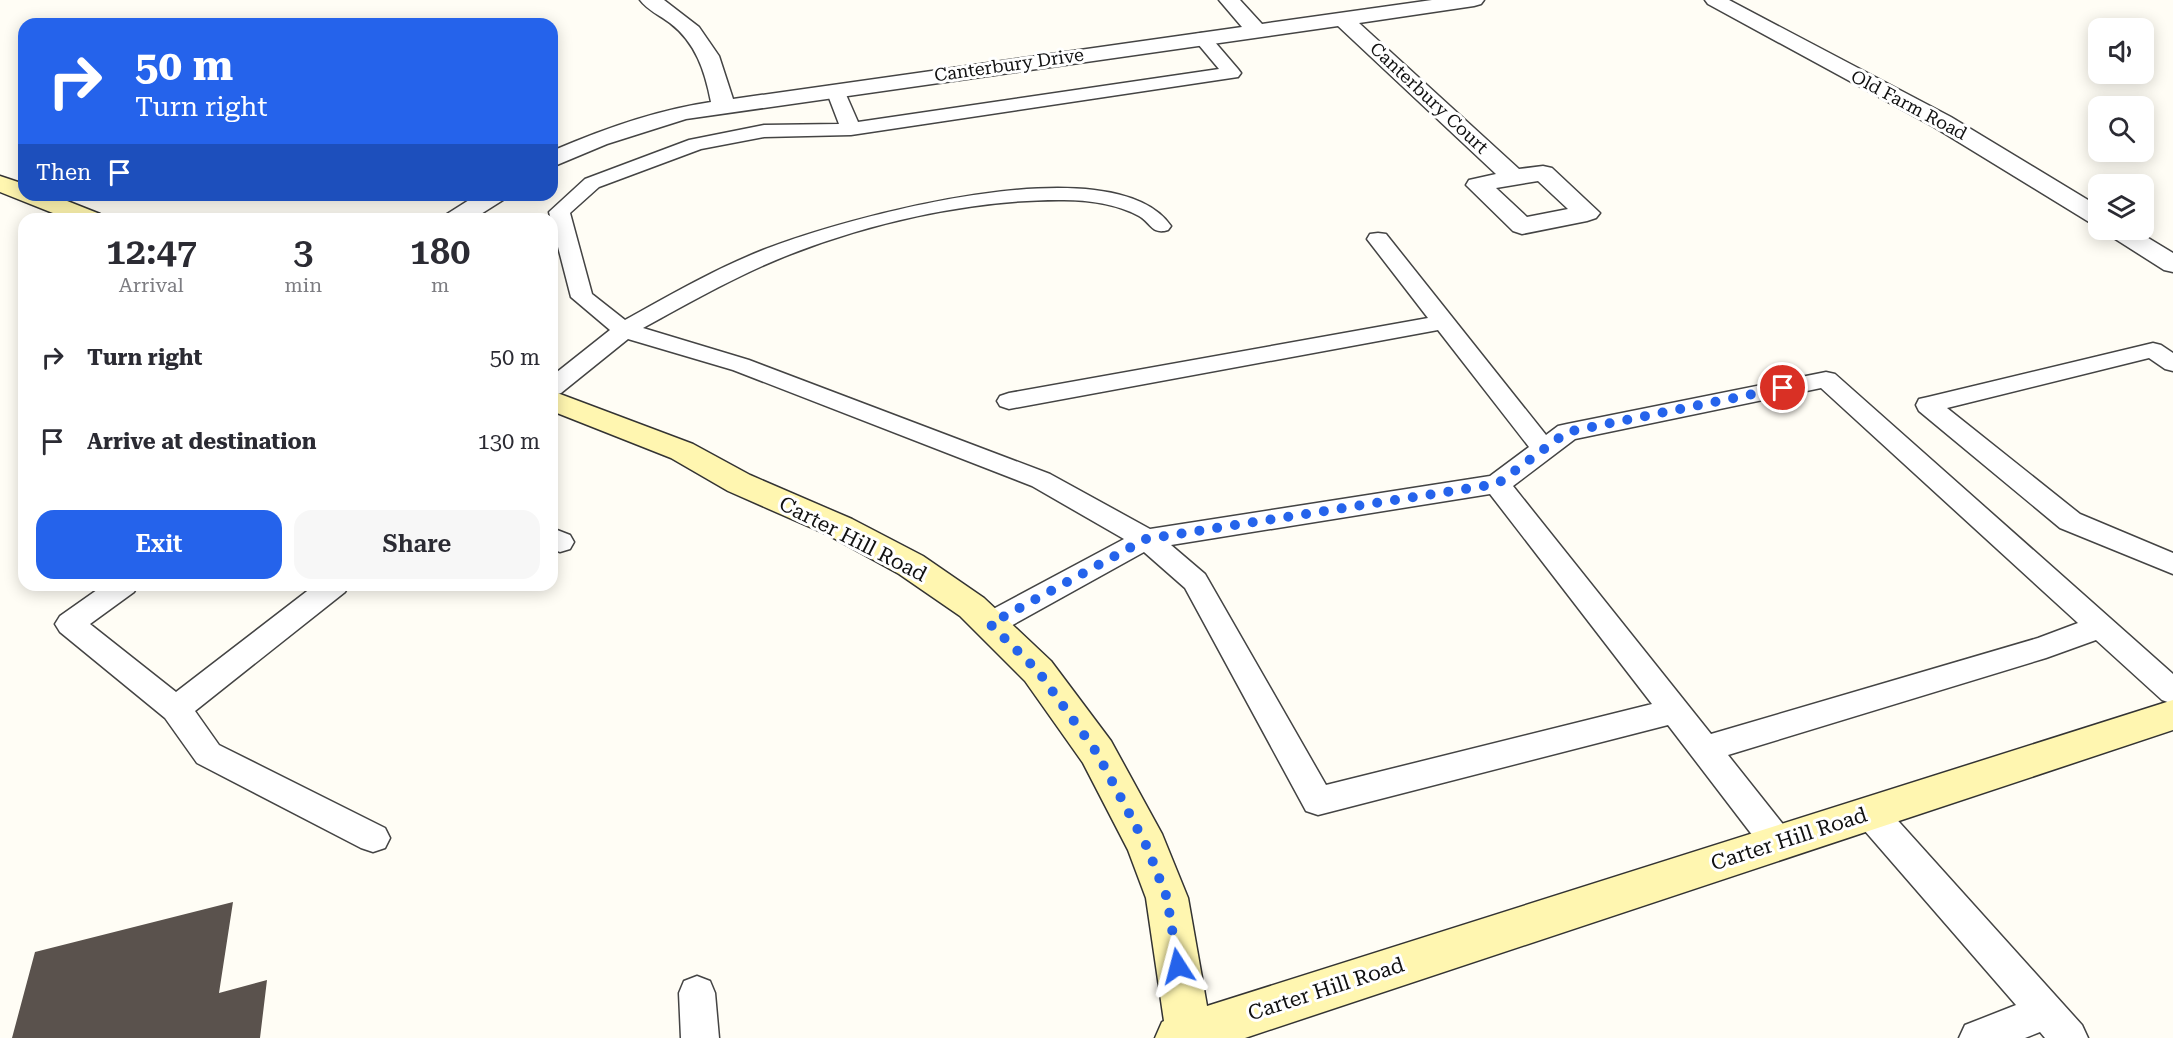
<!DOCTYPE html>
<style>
:root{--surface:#fff;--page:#f7f7f7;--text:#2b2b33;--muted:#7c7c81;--accent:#2563eb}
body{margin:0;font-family:"Roboto Serif",serif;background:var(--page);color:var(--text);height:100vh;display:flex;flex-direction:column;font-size:22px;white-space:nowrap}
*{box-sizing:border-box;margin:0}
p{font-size:20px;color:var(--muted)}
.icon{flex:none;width:33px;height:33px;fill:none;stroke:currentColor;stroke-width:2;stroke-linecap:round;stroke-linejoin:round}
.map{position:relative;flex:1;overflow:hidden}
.details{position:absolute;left:18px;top:213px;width:540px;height:378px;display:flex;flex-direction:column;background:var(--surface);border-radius:18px;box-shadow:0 3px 15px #0003}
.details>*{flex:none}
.guide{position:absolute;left:18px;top:18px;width:540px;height:183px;border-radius:18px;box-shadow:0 3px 15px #0003;background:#2563eb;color:#fff;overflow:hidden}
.fabs{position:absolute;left:2088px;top:18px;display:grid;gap:12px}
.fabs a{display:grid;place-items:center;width:66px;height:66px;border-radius:12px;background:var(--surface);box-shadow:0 3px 15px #0003;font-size:30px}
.pin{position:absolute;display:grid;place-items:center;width:51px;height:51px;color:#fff;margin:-26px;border:3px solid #fff;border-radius:50%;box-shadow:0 2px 6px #0007}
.me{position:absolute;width:66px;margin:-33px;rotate:351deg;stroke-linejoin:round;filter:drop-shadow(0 0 4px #0008)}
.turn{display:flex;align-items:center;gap:21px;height:126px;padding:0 18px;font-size:27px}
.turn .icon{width:78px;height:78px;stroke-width:2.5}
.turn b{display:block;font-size:42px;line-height:51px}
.then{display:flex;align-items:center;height:57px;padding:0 18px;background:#0003;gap:12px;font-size:22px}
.eta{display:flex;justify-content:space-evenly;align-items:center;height:102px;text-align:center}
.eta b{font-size:36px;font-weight:600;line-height:42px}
.primary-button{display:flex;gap:12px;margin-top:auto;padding:12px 18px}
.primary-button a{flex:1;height:69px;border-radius:18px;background:var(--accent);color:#fff;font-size:24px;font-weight:600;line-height:69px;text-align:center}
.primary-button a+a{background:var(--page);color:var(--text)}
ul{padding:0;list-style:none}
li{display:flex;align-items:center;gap:18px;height:84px;padding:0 18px}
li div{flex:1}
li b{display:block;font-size:22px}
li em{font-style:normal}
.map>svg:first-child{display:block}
</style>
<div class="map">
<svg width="2173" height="1038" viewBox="0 0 2173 1038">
<rect width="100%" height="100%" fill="#fffdf5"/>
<path fill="#5a524d" d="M 233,902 L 219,993 L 267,980 L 260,1038 L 12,1038 L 35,952 Z"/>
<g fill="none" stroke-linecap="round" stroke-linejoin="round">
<defs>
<path id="service" d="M 1202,33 L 1208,34 L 1238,69 L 1241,73 L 1238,77 L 851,135 L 764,137 L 701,149 L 599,187 L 570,213 L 592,294 L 625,320 C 670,295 715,269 763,250 C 842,219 1113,142 1171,226 L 1168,230 C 1152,235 1151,223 1139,216 C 1117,204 1088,200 1064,200 C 970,199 863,224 776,260 C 731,279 687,304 643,328 L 749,360 L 1050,474 L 1150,529 L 1490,476 L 1529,447 L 1438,330 L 1009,409 L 1000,406 L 997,401 L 1000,396 L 1009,393 L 1428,318 L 1367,239 L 1370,234 L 1378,233 L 1386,234 L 1546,435 L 1558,426 L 1567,424 L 1826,372 L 1835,374 L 2173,674 L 2173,704 L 2162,700 L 2096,640 L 2046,658 L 1728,755 L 1790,833 L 1795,843 L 1790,853 L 1778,858 L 1766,853 L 1668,725 L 1318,815 L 1306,811 L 1185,588 L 1144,552 L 1000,632 L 990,635 L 980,632 L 975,624 L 980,616 L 1124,539 L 1032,486 L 733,370 L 628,339 L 561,393 L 552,396 L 552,376 L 610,330 L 571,297 L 549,212 L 585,179 L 689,140 L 764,125 L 839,124 L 826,90 L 829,86 L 841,86 L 844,90 L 858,122 L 1219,69 L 1193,38 L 1196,34 ZM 1821,388 L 2078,623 L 2038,638 L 1711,734 L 1513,486 L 1575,439 ZM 1490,494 L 1652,704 L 1326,785 L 1205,574 L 1171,545 Z
M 2153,343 L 2161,345 L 2173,353 L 2173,371 L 2165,369 L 2149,358 L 1947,408 L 2080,514 L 2173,553 L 2173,574 L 2060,528 L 1919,411 L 1916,405 L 1919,399 L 1928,397 Z
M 552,528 L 570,535 L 574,542 L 570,549 L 560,552 L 552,549 Z
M 104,585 L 138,585 L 134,592 L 90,624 L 176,692 L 315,585 L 349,585 L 345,592 L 195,711 L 219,745 L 385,828 L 390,838 L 385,848 L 373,852 L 361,848 L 197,763 L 165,718 L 60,632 L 55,624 L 60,616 Z
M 1870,799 L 1882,803 L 2082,1025 L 2088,1038 L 2045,1038 L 2040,1032 L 2025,1038 L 1959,1038 L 1965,1025 L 2016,1005 L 1858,823 L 1853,813 L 1858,803 Z
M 697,976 L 710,981 L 715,993 L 719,1038 L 681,1038 L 679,993 L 684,981 Z"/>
<path id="minor" d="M 640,0 L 664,0 L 699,27 L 719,56 L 733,99 L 1242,27 L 1219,0 L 1240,0 L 1262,24 L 1432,0 L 1484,0 L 1481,4 L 1474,6 L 1359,23 L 1519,169 L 1543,166 L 1552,168 L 1600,213 L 1596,218 L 1587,221 L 1522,234 L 1513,231 L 1466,185 L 1469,180 L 1496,174 L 1338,26 L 686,119 L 607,144 L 552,167 L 552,151 C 603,129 656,110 711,102 C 705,71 696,43 670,23 C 661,16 647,10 640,0 ZM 1538,181 L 1568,209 L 1527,217 L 1496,188 Z
M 1705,0 L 1729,0 L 1951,117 L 2098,206 L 2098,225 L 2089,222 L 1934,127 L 1708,4 Z
M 477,195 L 506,195 L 503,200 L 473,219 L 443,219 L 447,214 Z
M 2105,230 L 2135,230 L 2173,253 L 2173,272 L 2164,270 L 2109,235 Z"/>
<path id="secondary" d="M 0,176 L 24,184 L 24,195 L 52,195 L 100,214 L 104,219 L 68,219 L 0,192 Z
M 552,391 L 693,444 L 750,475 L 852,519 L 923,556 L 984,598 L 1051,661 L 1111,741 L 1162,834 L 1188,898 L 1207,1006 L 2173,700 L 2173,730 L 1245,1038 L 1155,1038 L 1162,1022 L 1164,1021 L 1146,898 L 1128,850 L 1083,763 L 1025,681 L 960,616 L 899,574 L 828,535 L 728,491 L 671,458 L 552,411 Z"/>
</defs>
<use href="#service" stroke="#444" stroke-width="3"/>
<use href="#minor" stroke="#444" stroke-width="3"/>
<use href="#secondary" stroke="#333" stroke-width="3"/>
<use href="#service" fill="#fff" fill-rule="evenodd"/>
<use href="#minor" fill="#fff" fill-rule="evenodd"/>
<use href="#secondary" fill="#fff6b0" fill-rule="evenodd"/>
</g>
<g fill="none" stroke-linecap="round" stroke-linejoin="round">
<path stroke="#2563eb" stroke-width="10" stroke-dasharray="0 18" d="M 1178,966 L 1167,898 L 1147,847 L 1097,753 L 1038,671 L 990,624 L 1146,539 L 1497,484 L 1567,432 L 1783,388"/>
</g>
<g text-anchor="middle" stroke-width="6" stroke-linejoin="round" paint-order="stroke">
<g font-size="18" fill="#111" stroke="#fff">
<text transform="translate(1009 65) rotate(-8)" y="6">Canterbury Drive</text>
<text transform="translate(1429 98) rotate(43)" y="6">Canterbury Court</text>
<text transform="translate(1909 105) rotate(28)" y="6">Old Farm Road</text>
</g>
<g font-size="21" fill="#111" stroke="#fff">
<text transform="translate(853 539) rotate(27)" y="7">Carter Hill Road</text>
<text transform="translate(1789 839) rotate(-18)" y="7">Carter Hill Road</text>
<text transform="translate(1326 989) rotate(-18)" y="7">Carter Hill Road</text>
</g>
</g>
</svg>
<div class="fabs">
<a><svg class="icon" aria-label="sound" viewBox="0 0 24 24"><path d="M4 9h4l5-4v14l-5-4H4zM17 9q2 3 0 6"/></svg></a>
<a><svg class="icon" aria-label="search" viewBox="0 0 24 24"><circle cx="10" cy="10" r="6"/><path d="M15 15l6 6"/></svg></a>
<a><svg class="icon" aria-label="layers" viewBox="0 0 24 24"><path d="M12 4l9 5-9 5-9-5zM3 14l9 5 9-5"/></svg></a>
</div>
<div class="pin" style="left:1783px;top:388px;background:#d93025"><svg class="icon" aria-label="arrive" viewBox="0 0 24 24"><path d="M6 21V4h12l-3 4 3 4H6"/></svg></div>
<svg class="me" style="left:1178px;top:966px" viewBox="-20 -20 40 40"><path d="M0-17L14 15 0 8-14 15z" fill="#2563eb" stroke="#fff" stroke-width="4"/></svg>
<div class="guide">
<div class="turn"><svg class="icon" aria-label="right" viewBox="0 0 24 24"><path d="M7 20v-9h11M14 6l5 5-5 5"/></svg><div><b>50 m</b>Turn right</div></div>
<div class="then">Then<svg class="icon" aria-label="arrive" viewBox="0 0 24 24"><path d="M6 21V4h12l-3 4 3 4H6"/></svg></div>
</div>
<section class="details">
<div class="eta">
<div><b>12:47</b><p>Arrival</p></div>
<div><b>3</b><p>min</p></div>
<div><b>180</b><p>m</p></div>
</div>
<ul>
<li><svg class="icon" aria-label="right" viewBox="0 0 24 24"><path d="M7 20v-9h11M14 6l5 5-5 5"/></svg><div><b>Turn right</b></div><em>50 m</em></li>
<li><svg class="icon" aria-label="arrive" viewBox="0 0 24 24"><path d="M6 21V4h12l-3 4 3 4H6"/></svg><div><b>Arrive at destination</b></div><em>130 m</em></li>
</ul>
<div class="primary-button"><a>Exit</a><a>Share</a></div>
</section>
</div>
